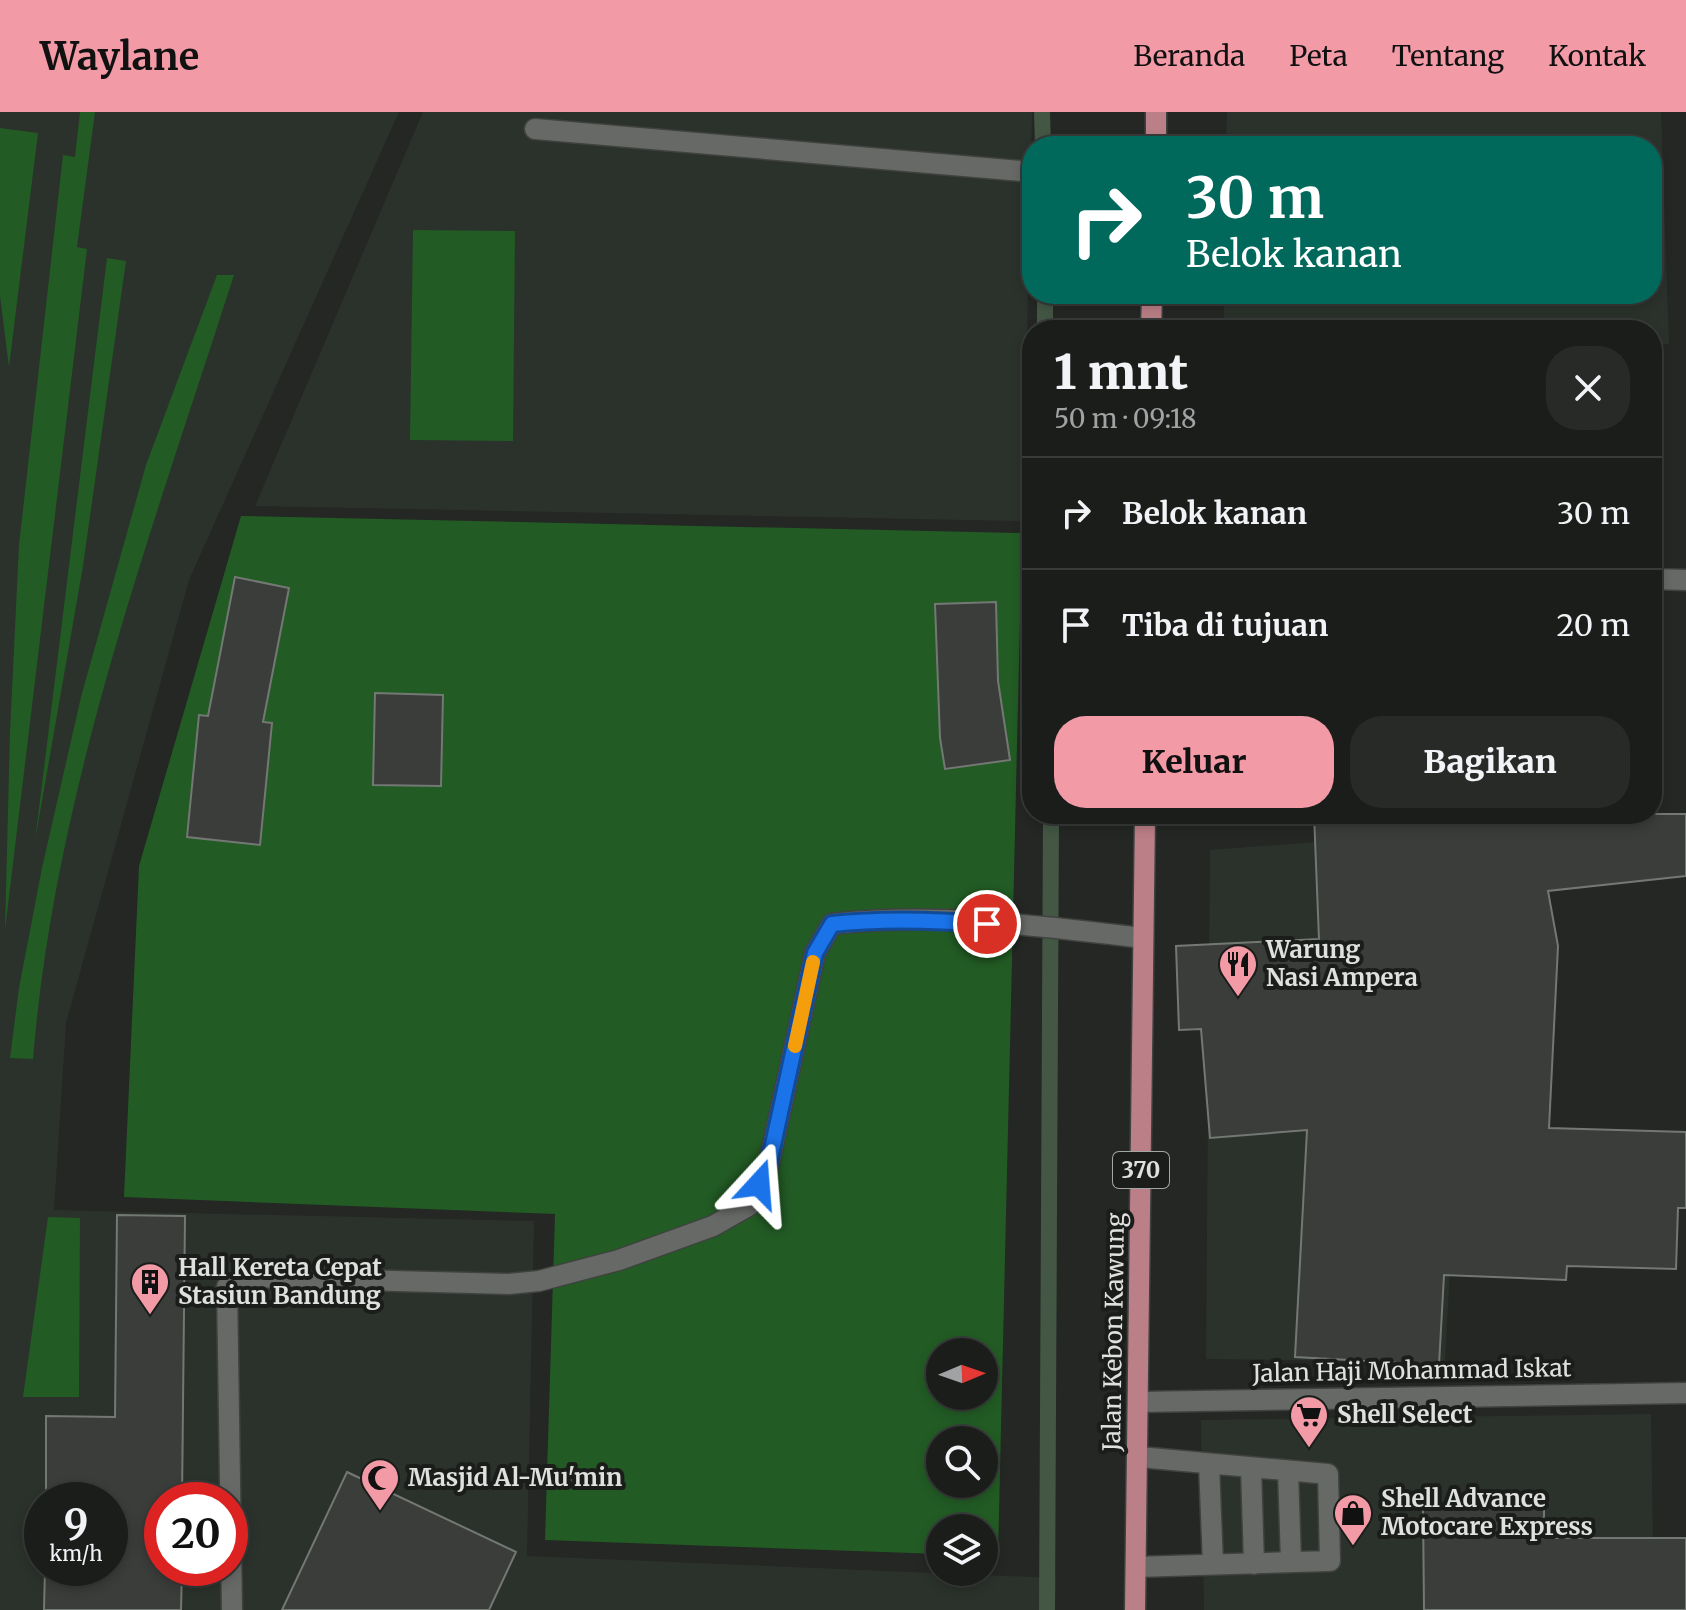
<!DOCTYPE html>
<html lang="id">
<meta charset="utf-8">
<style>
:root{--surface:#1b1d1b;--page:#282a28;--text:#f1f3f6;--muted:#a0a2a3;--line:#393b3a;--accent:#f39aa7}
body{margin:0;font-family:Merriweather,serif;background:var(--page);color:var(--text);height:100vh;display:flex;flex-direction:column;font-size:30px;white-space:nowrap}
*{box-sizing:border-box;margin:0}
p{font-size:26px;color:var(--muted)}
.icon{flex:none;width:44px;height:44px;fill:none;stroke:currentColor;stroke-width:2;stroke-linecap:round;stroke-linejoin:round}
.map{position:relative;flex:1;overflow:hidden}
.panel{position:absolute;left:1022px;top:208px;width:640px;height:504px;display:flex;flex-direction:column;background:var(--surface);border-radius:32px;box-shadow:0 4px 12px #0003,0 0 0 2px var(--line)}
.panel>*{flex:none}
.hud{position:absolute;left:1022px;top:24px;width:640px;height:168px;border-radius:32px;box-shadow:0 4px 12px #0003,0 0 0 2px var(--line);background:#00695c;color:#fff;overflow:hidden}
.needle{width:52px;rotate:88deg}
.fabs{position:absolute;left:926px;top:1226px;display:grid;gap:16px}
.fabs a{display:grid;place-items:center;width:72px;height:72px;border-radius:50%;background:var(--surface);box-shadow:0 4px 12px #0003,0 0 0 2px var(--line);font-size:40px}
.speed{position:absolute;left:24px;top:1370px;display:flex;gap:16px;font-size:40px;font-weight:700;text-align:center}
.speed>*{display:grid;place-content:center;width:104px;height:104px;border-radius:50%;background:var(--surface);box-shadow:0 4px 12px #0003,0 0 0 2px var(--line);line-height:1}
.speed small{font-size:20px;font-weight:400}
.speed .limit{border:12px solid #d22;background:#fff;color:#111}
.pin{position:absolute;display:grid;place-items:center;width:68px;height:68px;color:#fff;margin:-34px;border:4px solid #fff;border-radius:50%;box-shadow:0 2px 8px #0007}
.me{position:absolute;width:88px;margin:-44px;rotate:19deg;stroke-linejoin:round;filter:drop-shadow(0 0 6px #0008)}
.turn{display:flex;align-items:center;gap:28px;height:168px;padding:0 32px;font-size:36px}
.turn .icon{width:104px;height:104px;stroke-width:2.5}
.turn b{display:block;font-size:56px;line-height:68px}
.round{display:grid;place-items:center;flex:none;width:84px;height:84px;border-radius:32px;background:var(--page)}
.summary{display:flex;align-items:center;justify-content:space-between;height:136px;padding:0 32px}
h1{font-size:48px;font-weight:800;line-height:60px}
.primary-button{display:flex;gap:16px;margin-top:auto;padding:16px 32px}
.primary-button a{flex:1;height:92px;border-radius:32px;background:var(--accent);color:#111;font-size:32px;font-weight:800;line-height:92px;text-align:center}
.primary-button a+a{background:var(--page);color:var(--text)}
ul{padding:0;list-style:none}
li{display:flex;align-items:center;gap:24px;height:112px;padding:0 32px;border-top:2px solid var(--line)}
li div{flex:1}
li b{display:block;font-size:30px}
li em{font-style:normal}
header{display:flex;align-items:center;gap:48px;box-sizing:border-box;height:112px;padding:0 40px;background:var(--accent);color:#111}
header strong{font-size:38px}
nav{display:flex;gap:44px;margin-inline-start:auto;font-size:28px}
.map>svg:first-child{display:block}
</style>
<header>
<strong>Waylane</strong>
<nav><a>Beranda</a><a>Peta</a><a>Tentang</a><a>Kontak</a></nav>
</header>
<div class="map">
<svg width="1686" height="1498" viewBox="0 0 1686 1498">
<rect width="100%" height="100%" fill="#242724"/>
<path fill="#2b322b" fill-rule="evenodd" d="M 0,0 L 399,0 L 189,468 L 66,911 L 54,1098 L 534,1109 L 527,1444 L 1056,1466 L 1055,1498 L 0,1498 ZM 42,1388 L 110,1388 L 110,1456 L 42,1456 ZM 162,1388 L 230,1388 L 230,1456 L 162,1456 Z
M 423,0 L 1032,0 L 1023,409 L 255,394 Z
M 1227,0 L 1661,0 L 1669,232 L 1652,233 L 1652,218 L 1224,218 L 1224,182 L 1652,182 L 1652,34 L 1226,34 Z
M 1524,714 L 1463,910 L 1445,1250 L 1206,1247 L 1210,738 Z
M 1651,1302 L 1654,1498 L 1204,1498 L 1201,1308 Z"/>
<path fill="#225b24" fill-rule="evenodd" d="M 80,0 L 95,0 L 77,135 L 87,137 L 5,818 L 10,620 L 19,433 L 63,43 L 75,45 Z
M 0,16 L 38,21 L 9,255 L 0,184 Z
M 413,118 L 515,119 L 513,329 L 410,328 Z
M 107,146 L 126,149 L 83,454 L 35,729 Z
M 217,163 L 234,163 C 152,419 55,678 33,947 L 10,946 L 19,876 L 42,756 L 81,585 L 146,353 Z
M 241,404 L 1022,421 L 998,1444 L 984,1443 L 984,1416 L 940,1416 L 940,1442 L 545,1428 L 555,1102 L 124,1085 L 139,754 ZM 940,1240 L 984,1240 L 984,1284 L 940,1284 ZM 940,1328 L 984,1328 L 984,1372 L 940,1372 Z
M 48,1105 L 80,1106 L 79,1285 L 23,1285 Z"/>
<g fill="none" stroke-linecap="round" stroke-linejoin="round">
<path stroke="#435744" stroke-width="16" d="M 1042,0 L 1043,34
M 1045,182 L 1045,218
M 1047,1498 L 1051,702"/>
</g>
<path fill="#3a3d3a" stroke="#747874" stroke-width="2" d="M 235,465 L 289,476 L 263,610 L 272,611 L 260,733 L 187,725 L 199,603 L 208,604 Z
M 996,490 L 998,569 L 1010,648 L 945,657 L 940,626 L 935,492 Z
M 375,581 L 443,583 L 441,674 L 373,673 Z
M 1314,702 L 1686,702 L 1686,764 L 1548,779 L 1558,834 L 1549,1016 L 1686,1020 L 1686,1096 L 1678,1096 L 1676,1157 L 1567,1154 L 1566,1168 L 1444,1163 L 1439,1253 L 1295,1245 L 1307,1018 L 1210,1026 L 1201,917 L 1179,918 L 1176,834 L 1319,827 Z
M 117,1103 L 185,1104 L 182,1388 L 162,1388 L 162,1456 L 182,1456 L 181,1498 L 44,1498 L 45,1456 L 110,1456 L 110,1388 L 46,1388 L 46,1304 L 115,1305 Z
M 347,1360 L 516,1440 L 489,1498 L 282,1498 Z
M 1544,1394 L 1544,1426 L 1686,1426 L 1686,1498 L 1424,1498 L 1423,1395 Z"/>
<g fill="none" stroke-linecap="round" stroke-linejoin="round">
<defs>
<path id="service" d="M 535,17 L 1032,60
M 1209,1352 L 1213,1452
M 1251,1356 L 1254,1452
M 1288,1359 L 1291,1449
M 1136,1455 L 1330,1449 L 1328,1362 L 1139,1345
M 232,1498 L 227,1175 L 241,1165 L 509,1172 L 539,1169 L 619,1148 L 713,1114 L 750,1093 L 769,1051 L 815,841 L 832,812 C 931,800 1044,814 1143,826"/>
<path id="minor" d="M 1652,467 L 1686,468
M 1139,1290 L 1686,1281"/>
<path id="primary" d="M 1156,34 L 1156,0
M 1151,218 L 1152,182
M 1135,1498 L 1145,702"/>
</defs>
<use href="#service" stroke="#3f423f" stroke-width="23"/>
<use href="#minor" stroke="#3f423f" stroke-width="23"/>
<use href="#primary" stroke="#3f423f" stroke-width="23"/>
<use href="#service" stroke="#666965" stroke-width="20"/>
<use href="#minor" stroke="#666965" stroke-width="20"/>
<use href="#primary" stroke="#bb7f87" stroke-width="20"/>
</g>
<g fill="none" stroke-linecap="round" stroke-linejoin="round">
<defs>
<path id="route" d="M 759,1072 L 769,1051 L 815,841 L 832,812 C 884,806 935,808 987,812"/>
</defs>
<use href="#route" stroke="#114b97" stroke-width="20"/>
<use href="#route" stroke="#1a73e8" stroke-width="14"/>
<path stroke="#f59e0b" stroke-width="14" d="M 795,934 L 813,850"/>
</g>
<defs>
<symbol id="restaurant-pin" viewBox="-11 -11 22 30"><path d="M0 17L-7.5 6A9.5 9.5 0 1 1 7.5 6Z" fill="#f39aa7" stroke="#1b1d1a"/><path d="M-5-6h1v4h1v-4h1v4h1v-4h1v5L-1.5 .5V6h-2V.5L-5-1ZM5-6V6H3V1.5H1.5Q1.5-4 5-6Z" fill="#111"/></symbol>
<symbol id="building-pin" viewBox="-11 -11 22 30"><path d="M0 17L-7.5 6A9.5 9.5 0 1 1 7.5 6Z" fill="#f39aa7" stroke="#1b1d1a"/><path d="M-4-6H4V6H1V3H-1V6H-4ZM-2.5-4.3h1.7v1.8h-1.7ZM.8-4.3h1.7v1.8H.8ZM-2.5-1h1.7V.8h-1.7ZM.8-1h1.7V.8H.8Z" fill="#111"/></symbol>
<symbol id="supermarket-pin" viewBox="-11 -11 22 30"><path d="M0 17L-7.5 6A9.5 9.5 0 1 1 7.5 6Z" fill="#f39aa7" stroke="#1b1d1a"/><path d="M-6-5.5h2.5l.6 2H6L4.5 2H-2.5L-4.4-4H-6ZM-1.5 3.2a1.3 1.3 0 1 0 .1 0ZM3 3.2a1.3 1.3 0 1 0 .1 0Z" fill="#111"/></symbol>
<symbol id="mosque-pin" viewBox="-11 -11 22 30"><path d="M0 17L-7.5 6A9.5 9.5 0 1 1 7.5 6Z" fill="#f39aa7" stroke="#1b1d1a"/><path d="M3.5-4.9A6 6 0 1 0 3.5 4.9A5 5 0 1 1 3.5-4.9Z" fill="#111"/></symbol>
<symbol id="shop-pin" viewBox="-11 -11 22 30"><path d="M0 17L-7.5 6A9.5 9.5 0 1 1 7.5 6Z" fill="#f39aa7" stroke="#1b1d1a"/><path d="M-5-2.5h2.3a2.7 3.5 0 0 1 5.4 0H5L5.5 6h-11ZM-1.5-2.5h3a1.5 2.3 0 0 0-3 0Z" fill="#111"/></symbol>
</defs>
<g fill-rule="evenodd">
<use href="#restaurant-pin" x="1216" y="830" width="44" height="60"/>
<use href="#building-pin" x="128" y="1148" width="44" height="60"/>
<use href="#supermarket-pin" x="1287" y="1281" width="44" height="60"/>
<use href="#mosque-pin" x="358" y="1344" width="44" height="60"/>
<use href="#shop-pin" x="1331" y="1379" width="44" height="60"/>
</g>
<g text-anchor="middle" stroke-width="8" stroke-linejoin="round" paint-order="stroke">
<rect fill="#1b1d1a" stroke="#a4a6a4" stroke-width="2" x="1113" y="1040" width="56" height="36" rx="6"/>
<g font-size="22" font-weight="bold" fill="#dfe1df">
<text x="1141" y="1066">370</text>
</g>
<g font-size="24" font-weight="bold" fill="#dfe1df" stroke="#1b1d1a" text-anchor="start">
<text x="1266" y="846">Warung<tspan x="1266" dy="28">Nasi Ampera</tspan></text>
<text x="178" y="1164">Hall Kereta Cepat<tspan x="178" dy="28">Stasiun Bandung</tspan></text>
<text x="1337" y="1311">Shell Select</text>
<text x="408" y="1374">Masjid Al-Mu'min</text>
<text x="1381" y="1395">Shell Advance<tspan x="1381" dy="28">Motocare Express</tspan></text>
</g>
<g font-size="24" fill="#dfe1df" stroke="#1b1d1a">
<text transform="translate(1114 1220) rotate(-89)" y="8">Jalan Kebon Kawung</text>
<text transform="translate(1412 1259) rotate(-1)" y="8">Jalan Haji Mohammad Iskat</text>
</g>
</g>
</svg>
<div class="fabs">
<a><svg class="needle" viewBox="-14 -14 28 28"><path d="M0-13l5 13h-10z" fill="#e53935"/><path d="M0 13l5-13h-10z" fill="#a0a2a3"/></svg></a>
<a><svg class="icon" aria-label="search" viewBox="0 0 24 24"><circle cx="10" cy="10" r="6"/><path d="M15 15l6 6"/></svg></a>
<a><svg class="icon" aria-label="layers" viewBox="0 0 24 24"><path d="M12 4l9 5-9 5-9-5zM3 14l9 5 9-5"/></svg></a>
</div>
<div class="speed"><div>9<small>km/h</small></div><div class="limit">20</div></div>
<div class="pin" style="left:987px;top:812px;background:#d93025"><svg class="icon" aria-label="arrive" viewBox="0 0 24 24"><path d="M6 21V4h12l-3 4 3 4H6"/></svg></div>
<svg class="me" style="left:759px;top:1072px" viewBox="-20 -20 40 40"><path d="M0-17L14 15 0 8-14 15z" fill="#1a73e8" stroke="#fff" stroke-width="4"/></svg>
<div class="hud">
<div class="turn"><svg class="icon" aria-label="right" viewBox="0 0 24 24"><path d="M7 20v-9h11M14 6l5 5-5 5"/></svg><div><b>30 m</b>Belok kanan</div></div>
</div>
<section class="panel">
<div class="summary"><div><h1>1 mnt</h1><p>50 m · 09:18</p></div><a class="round"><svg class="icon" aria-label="close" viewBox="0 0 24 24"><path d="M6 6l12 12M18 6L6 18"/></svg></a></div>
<ul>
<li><svg class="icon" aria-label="right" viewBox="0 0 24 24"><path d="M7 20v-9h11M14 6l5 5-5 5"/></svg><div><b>Belok kanan</b></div><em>30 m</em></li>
<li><svg class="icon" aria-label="arrive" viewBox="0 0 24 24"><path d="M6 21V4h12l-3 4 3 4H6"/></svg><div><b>Tiba di tujuan</b></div><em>20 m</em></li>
</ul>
<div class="primary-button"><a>Keluar</a><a>Bagikan</a></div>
</section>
</div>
